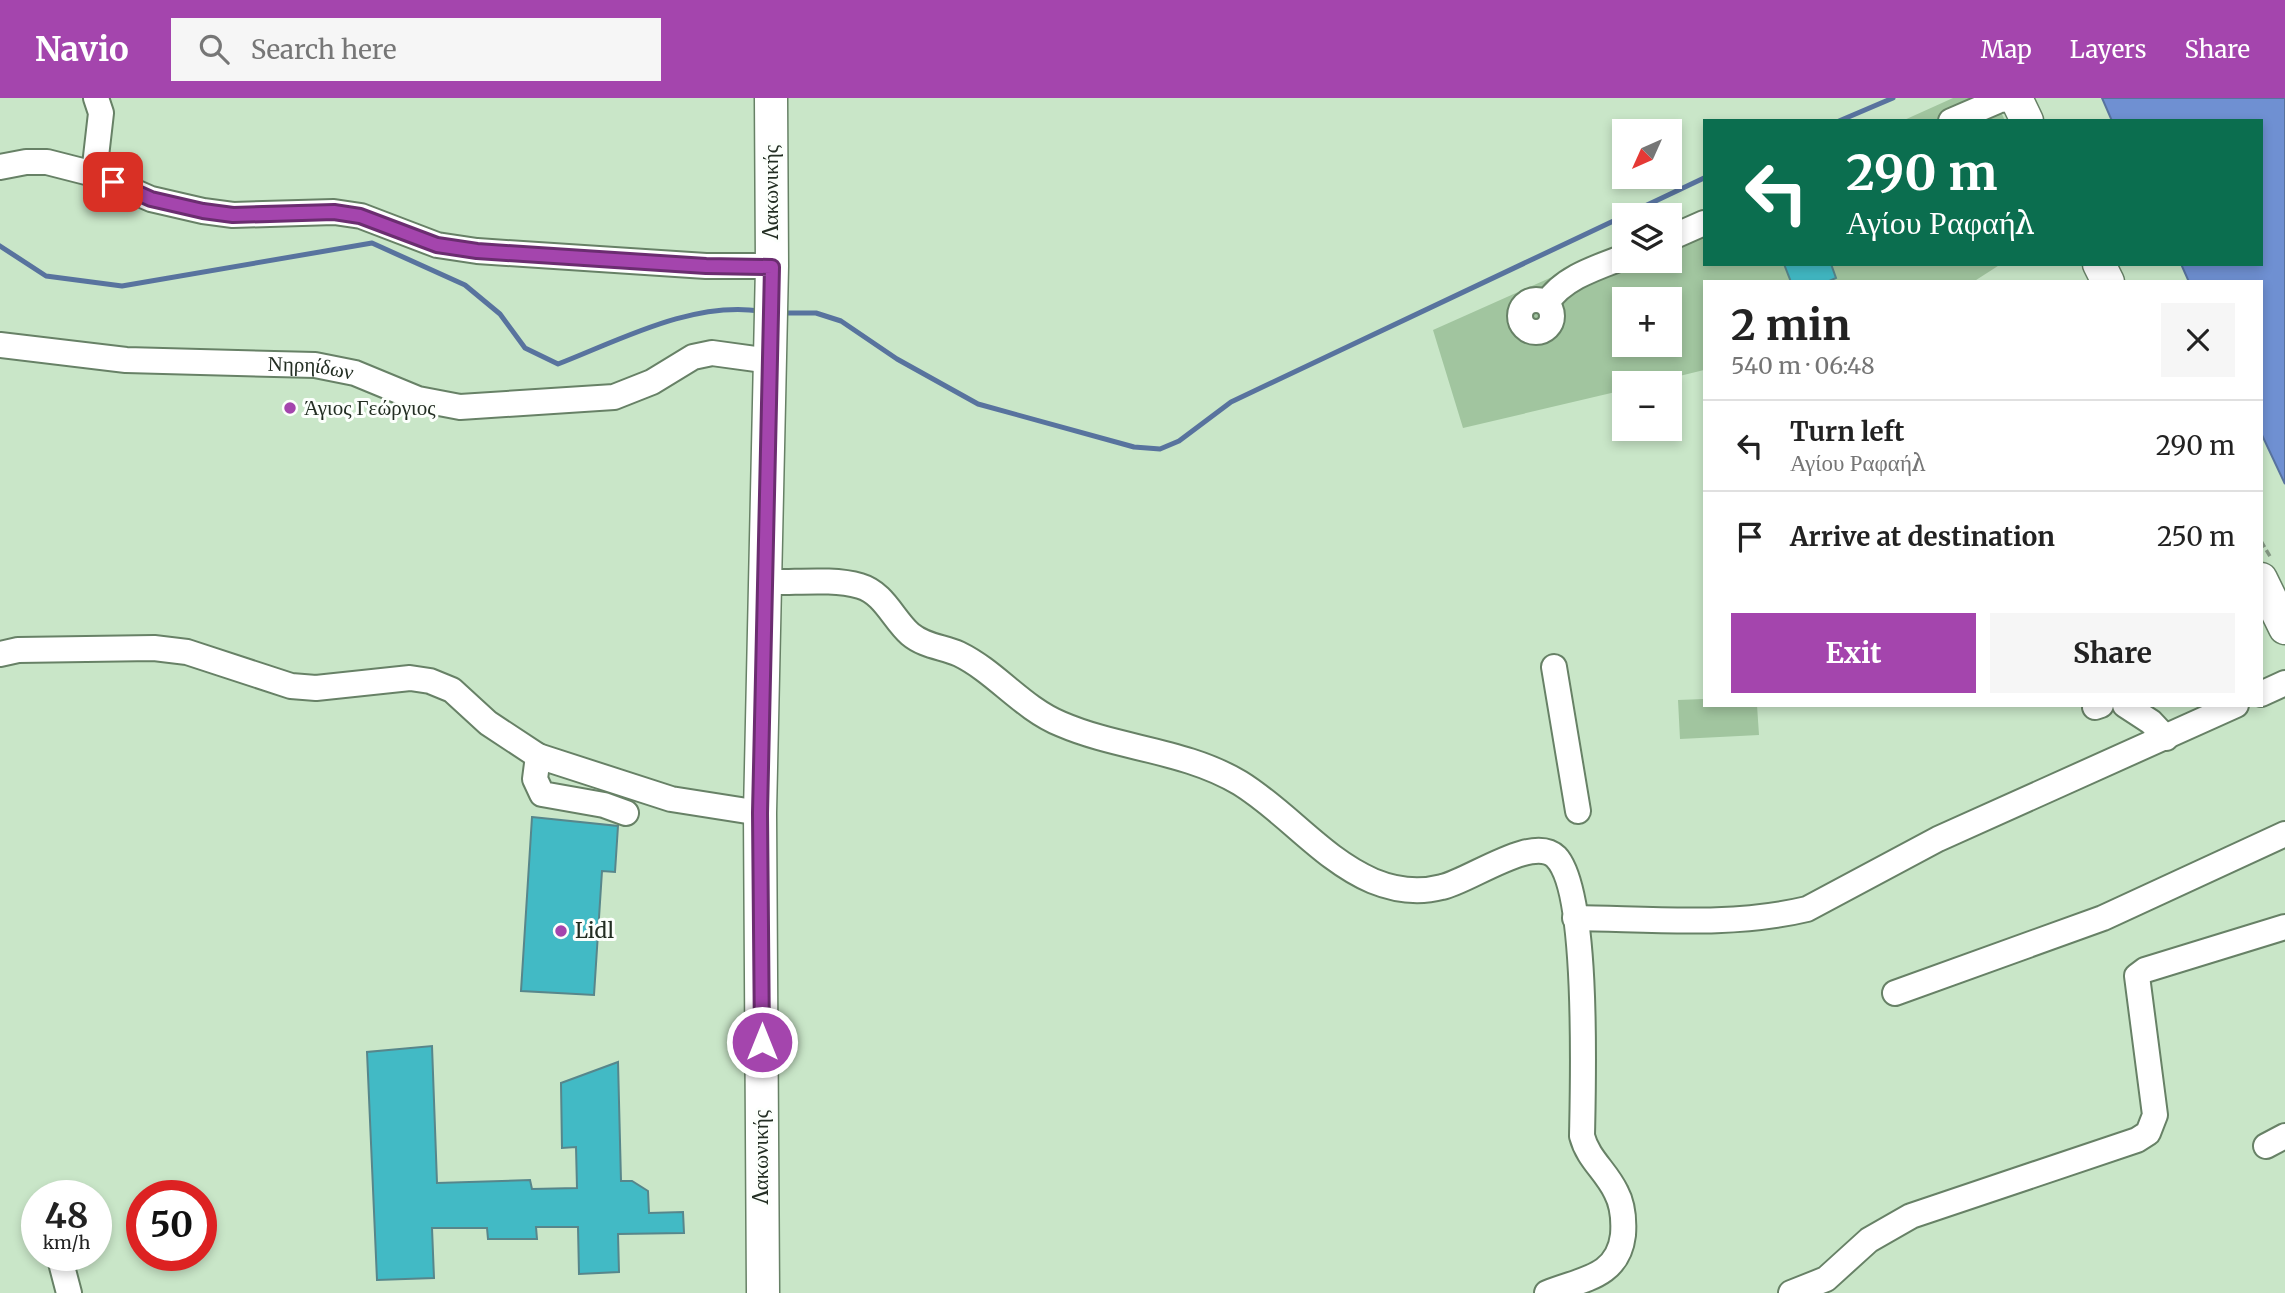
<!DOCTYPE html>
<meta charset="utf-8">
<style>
:root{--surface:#fff;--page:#f6f6f6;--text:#222;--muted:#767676;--line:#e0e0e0;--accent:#a445ad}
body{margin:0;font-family:Merriweather,serif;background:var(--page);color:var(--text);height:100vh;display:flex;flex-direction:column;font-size:26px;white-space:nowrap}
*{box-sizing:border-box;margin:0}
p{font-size:23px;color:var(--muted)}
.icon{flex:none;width:38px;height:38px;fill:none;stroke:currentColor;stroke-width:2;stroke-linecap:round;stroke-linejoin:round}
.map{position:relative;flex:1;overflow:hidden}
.side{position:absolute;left:1703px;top:182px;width:560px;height:427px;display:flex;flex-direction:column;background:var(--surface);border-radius:0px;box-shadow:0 4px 10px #0003}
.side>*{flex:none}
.guide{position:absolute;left:1703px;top:21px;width:560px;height:147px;border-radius:0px;box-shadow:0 4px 10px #0003;background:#0b6e4f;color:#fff;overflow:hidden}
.needle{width:46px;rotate:225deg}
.fabs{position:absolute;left:1612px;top:21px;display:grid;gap:14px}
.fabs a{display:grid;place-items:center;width:70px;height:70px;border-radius:0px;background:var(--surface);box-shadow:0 4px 10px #0003;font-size:35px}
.speed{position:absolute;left:21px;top:1082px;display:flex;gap:14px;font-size:35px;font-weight:700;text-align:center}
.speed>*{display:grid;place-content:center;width:91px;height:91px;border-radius:50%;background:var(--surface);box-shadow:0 4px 10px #0003;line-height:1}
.speed small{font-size:18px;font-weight:400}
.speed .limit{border:10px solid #d22;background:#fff;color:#111}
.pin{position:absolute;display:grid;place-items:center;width:60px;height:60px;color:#fff;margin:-30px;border-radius:14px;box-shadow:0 4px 10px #0006}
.me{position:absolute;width:77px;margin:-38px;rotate:0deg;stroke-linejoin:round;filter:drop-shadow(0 0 5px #0008)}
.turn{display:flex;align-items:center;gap:24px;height:147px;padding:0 28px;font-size:32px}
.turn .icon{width:91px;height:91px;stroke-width:2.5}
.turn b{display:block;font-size:49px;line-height:60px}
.round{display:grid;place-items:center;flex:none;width:74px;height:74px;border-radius:0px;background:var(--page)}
.overview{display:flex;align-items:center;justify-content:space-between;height:119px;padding:0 28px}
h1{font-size:42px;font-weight:700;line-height:52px}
.primary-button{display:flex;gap:14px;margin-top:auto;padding:14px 28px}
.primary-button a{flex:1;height:80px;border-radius:0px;background:var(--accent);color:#fff;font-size:28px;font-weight:700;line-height:80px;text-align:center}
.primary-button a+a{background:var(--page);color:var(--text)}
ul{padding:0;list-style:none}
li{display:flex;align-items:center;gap:21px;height:91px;padding:0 28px;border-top:2px solid var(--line)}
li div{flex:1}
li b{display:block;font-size:26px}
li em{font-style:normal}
header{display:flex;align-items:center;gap:42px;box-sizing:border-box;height:98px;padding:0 35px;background:var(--accent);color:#fff}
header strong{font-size:33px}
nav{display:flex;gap:38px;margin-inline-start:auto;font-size:24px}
.search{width:490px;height:63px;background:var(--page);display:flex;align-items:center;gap:18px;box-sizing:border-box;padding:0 24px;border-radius:0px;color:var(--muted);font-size:26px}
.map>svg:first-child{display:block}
</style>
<header>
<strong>Navio</strong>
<div class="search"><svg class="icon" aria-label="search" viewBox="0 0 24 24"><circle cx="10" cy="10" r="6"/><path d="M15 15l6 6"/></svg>Search here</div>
<nav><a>Map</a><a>Layers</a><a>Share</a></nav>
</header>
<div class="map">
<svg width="2285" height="1195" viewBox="0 0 2285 1195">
<rect width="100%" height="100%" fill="#c9e6c8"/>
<path fill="#a1c59f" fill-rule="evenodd" d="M 1953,0 L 1995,0 L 2005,23 L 1902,23 Z
M 1704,111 L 1704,166 L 2001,166 L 1973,184 L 1704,184 L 1704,272 L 1651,285 L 1624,285 L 1624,292 L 1463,330 L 1433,232 L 1624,147 L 1624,163 L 1670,163 L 1670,127 ZM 1624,201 L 1670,201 L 1670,247 L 1624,247 Z
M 1704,601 L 1704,607 L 1757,607 L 1759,637 L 1680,641 L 1678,602 Z"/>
<path fill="#6f90d2" stroke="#58739e" stroke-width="2" d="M 2102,0 L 2285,0 L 2285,386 L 2261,335 L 2261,184 L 2189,184 L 2181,166 L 2261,166 L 2261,23 L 2112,23 Z"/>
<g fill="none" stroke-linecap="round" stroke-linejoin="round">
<path stroke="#58739e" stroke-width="5" d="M 1839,23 L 1893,0
M 1626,117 L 1704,80
M 0,148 L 46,178 L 122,188 L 372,145 L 465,187 L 500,216 L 525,250 L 558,266 C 620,242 692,203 760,213
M 781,215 L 816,215 L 841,223 L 897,261 L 978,306 L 1134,349 L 1160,351 L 1179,343 L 1231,304 L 1624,118"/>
</g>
<path fill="#42bac5" stroke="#57868b" stroke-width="2" d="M 1784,166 L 1831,166 L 1836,180 L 1827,184 L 1791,184 Z
M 532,719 L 618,728 L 615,774 L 602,773 L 594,897 L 521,893 Z
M 432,948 L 437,1085 L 530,1082 L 532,1091 L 577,1090 L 576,1049 L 562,1050 L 561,985 L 618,964 L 621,1083 L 632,1083 L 648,1093 L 649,1115 L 683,1114 L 684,1135 L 618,1136 L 619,1174 L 579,1176 L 578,1129 L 536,1129 L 537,1141 L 488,1141 L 487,1130 L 432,1130 L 434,1180 L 377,1182 L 367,954 Z"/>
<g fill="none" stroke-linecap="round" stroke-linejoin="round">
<defs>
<g id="minor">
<path d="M 1951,23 L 2000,2 L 2016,0"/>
<path d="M 0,69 L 26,64 L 47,64 L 94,76 L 151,101 L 203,113 L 233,117 L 334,114 L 361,118 L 437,147 L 477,153 L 706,168 L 772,168"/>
<path d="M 94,76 L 101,15 L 96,0"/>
<path d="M 1670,140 L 1704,125"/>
<circle cx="1536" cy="218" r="16"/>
<path d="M 1547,205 C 1562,180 1598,169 1624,159"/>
<path id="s1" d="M 0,247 L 126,262 L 315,267 L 355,275 L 418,301 L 460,309 L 614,299 L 652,284 L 693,259 L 712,255 L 770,263"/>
<path d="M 766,484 C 795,485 832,480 860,488 C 884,495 893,521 910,536 C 924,548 943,549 959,556 C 996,574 1022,610 1061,626 C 1119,651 1185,652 1240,685 C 1287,714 1322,761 1373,783 C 1395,792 1419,795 1442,789 C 1470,783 1533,736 1556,759 C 1589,793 1583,986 1582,1038 C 1588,1061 1606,1073 1616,1094 C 1623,1107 1624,1123 1623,1137 C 1618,1180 1581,1181 1547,1195"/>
<path d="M 0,556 L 18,552 L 154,550 L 187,554 L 291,588 L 316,590 L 410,580 L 430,583 L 452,592 L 488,625 L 538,658 L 671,701 L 760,715"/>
<path d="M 1554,569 L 1578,713"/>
<path d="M 2261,596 L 2285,585"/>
<path d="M 2125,607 L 2151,624 L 2166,640"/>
<path d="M 2095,609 L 2101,607"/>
<path d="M 538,658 L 535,681 L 542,696 L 604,707 L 626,715"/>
<path d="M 1575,820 C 1652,821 1732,829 1807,811 L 1938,741 L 2236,607"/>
<path d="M 1895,895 L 2103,820 L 2285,736"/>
<path d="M 2266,1048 L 2285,1038"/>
<path d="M 59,1157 L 69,1195"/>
<path d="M 1791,1195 L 1826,1181 L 1869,1142 L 1911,1118 L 2137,1042 L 2148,1035 L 2155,1017 L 2137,878 L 2145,872 L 2285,829"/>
</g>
<path id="major" d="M 2016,0 L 2027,23
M 2099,166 L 2108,184
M 2261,481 L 2285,530
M 763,1195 L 760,715 L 772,168 L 771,0"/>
</defs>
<use href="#minor" stroke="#678166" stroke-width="28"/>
<use href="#major" stroke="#678166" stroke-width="35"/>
<path stroke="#859a84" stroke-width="3.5" stroke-dasharray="7 3.5" stroke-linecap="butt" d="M 2261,443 L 2271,460"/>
<use href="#minor" stroke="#fff" stroke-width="24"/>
<use href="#major" stroke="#fff" stroke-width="32"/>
</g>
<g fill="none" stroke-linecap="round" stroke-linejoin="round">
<defs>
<path id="route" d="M 113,84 L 151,101 L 203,113 L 233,117 L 334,114 L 360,118 L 437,147 L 477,153 L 706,168 L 772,169 L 760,715 L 762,944"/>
</defs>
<use href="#route" stroke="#6b2d70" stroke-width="18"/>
<use href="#route" stroke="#a445ad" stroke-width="12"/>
</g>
<g fill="#a445ad" stroke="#fcfffc" stroke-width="2.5">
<circle cx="290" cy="310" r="7"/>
<circle cx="561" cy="833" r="7"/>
</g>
<g text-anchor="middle" stroke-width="6" stroke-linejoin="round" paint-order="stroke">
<g font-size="21" fill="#232e23" stroke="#fcfffc">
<text transform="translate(771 94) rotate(-90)" y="7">Λακωνικής</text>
<text dy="7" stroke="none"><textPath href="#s1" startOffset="312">Νηρηίδων</textPath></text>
<text transform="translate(761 1059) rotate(-90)" y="7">Λακωνικής</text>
</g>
<g font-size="21" fill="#232e23" stroke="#fcfffc" text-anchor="start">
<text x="304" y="317">Άγιος Γεώργιος</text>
<text x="575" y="840">Lidl</text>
</g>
</g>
</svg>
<div class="fabs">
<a><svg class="needle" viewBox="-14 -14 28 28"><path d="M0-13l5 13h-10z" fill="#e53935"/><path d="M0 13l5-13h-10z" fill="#767676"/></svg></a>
<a><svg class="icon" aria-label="layers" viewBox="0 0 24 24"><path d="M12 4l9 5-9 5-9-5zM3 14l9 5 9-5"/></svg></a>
<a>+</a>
<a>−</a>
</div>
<div class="speed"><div>48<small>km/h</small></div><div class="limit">50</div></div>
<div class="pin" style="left:113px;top:84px;background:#d93025"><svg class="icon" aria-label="arrive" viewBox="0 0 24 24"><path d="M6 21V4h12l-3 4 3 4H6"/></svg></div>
<svg class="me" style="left:762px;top:944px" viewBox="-20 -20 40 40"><circle r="17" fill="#a445ad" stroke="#fff" stroke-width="3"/><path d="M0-11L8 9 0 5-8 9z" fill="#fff"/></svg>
<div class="guide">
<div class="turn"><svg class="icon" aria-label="left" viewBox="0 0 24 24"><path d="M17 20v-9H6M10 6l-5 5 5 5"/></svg><div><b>290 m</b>Αγίου Ραφαήλ</div></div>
</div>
<section class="side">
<div class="overview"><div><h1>2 min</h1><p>540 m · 06:48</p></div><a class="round"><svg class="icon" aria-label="close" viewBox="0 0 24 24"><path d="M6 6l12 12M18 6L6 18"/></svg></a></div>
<ul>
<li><svg class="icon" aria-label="left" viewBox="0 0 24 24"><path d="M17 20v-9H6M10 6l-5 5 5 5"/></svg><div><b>Turn left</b><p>Αγίου Ραφαήλ</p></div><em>290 m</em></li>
<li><svg class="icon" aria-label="arrive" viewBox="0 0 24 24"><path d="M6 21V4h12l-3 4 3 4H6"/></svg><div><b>Arrive at destination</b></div><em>250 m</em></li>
</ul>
<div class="primary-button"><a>Exit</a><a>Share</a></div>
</section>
</div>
